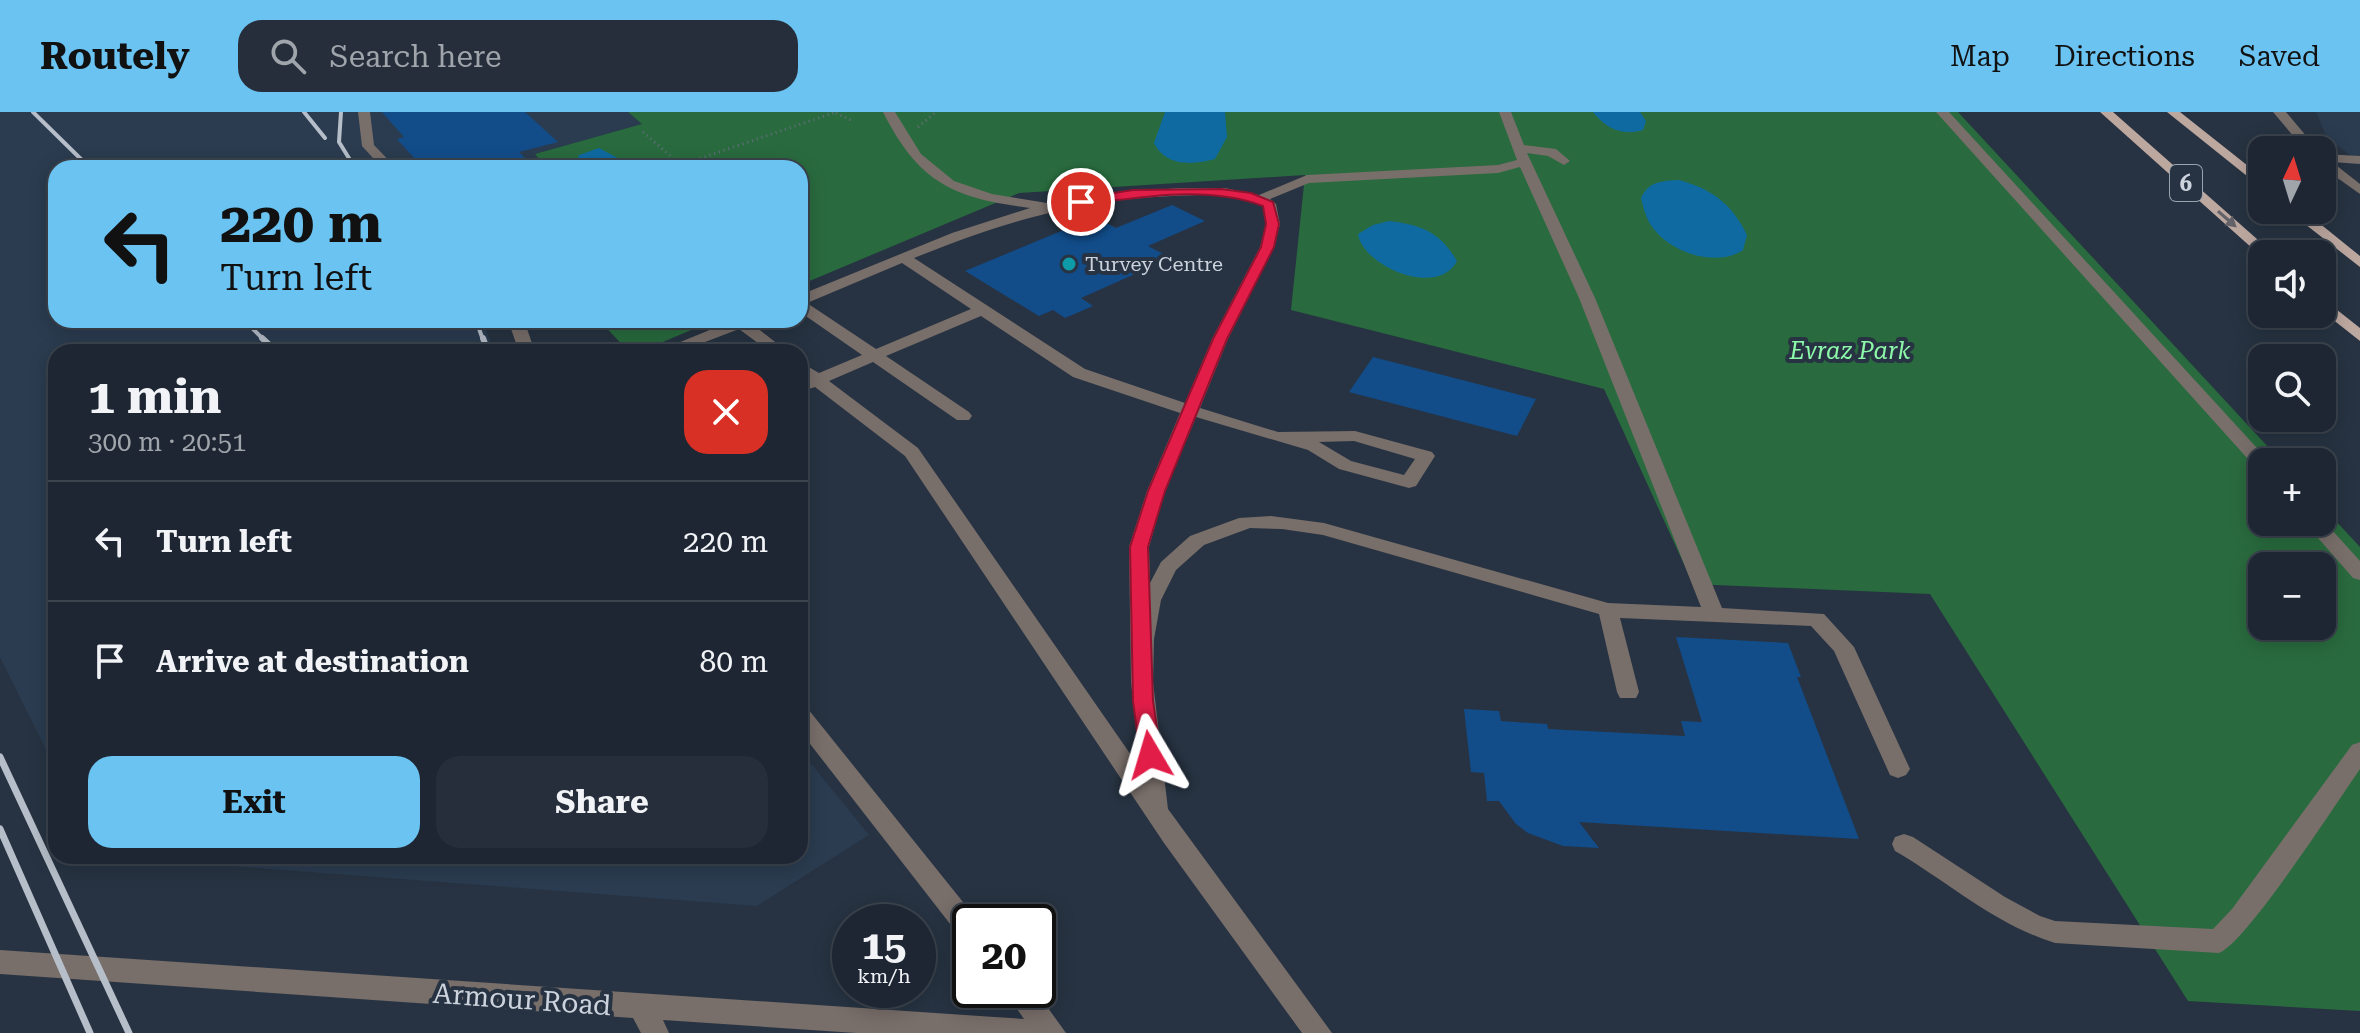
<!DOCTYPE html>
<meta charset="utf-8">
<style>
:root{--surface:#1d2632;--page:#252e3a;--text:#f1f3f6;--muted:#a0a5ac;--line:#3b434d;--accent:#6ac3f1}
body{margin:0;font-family:"Roboto Serif",serif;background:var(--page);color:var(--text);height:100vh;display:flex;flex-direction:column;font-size:30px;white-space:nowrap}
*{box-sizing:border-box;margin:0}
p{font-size:26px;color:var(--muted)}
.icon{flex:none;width:44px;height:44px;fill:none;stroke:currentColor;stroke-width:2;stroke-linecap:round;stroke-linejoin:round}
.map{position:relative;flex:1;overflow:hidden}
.details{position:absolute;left:48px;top:232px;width:760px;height:520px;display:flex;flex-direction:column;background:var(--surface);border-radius:24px;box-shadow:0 4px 20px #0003,0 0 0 2px var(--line)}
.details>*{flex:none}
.hud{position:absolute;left:48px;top:48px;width:760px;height:168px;border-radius:24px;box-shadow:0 4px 20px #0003,0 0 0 2px var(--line);background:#6ac3f1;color:#111;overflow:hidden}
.needle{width:52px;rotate:4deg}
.fabs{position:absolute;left:2248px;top:24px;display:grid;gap:16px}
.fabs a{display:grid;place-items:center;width:88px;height:88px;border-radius:16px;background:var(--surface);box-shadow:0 4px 20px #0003,0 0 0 2px var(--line);font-size:40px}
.speed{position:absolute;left:832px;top:792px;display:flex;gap:16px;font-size:40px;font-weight:700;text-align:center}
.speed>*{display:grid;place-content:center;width:104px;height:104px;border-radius:50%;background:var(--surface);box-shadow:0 4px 20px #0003,0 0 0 2px var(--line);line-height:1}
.speed small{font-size:20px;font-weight:400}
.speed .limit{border:4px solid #111;border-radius:12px;background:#fff;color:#111}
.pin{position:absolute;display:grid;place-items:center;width:68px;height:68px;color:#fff;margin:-34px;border:4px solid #fff;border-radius:50%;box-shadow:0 2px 8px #0007}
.me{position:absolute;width:88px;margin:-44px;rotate:353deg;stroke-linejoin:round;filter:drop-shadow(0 0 6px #0008)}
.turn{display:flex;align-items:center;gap:28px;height:168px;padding:0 40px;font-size:36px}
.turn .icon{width:104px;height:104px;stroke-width:2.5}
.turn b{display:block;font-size:56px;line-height:68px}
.round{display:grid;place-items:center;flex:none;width:84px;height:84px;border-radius:24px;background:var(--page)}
.summary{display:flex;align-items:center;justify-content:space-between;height:136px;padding:0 40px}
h1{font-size:48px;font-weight:700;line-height:60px}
.cta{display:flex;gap:16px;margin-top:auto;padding:16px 40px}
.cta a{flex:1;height:92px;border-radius:24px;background:var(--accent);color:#111;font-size:32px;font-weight:700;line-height:92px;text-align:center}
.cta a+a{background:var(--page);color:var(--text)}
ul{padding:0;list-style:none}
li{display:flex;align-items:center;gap:24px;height:120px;padding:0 40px;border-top:2px solid var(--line)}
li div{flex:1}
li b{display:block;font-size:30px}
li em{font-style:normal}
header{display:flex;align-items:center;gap:48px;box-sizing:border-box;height:112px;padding:0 40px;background:var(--accent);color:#111}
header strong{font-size:38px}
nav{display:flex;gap:44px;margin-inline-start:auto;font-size:28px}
.search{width:560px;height:72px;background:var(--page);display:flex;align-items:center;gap:20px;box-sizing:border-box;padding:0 28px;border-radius:24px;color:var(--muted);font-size:30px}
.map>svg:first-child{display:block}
</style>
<header>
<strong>Routely</strong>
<div class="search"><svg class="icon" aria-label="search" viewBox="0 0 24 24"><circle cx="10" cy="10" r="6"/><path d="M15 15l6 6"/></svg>Search here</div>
<nav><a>Map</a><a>Directions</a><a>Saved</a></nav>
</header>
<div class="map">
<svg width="2360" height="921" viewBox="0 0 2360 921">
<rect width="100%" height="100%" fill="#273342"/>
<path fill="#2b3c50" d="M 0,0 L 628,0 L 643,12 L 535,42 L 546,56 L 56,56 L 56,208 L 483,208 L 494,240 L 56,240 L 56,658 L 0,545 Z
M 2316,0 L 2360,0 L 2360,50 L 2327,26 Z
M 800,638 L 869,723 L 757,794 L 99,744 L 800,744 Z"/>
<path fill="#296b3e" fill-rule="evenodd" d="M 628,0 L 1958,0 L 2282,350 L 2262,350 L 2262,410 L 2322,410 L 2322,394 L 2360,435 L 2360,899 L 2188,889 L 1930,482 L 1693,472 L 1604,277 L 1291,198 L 1305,63 L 1019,81 L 800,173 L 800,56 L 546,56 L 535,42 L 642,12 ZM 2262,454 L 2322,454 L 2322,514 L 2262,514 Z
M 599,208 L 715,208 L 639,240 L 629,240 Z"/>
<path fill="#0f6aa2" d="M 1165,0 L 1225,0 L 1227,25 L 1215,47 C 1193,53 1166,55 1154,31 Z
M 1593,0 L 1640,0 L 1646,9 L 1643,18 C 1623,24 1606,17 1593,0 Z
M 599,36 L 636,56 L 575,56 L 579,43 Z
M 1679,68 C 1712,77 1732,92 1747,123 L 1743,138 C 1715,157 1665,139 1649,110 C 1645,103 1643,94 1641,86 C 1649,69 1662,69 1679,68 Z
M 1389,109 C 1422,113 1440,120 1457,149 C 1437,187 1362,153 1358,122 L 1373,113 Z"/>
<path fill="#124d8a" d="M 382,0 L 525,0 L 558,30 L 519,40 L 535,56 L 423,56 L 397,27 L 404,25 Z
M 1172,93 L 1205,109 L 1148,134 L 1171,146 L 1081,186 L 1093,194 L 1065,206 L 1053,198 L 1039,204 L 965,159 L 1095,105 L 1116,116 Z
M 1373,245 L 1536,287 L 1517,324 L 1349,280 Z
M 1676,525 L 1788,531 L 1801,565 L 1797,565 L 1859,727 L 1579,710 L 1599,736 L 1563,734 L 1528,721 L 1516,712 L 1499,689 L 1487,689 L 1484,661 L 1471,660 L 1464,597 L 1499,599 L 1501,609 L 1547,612 L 1548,617 L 1685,624 L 1681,609 L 1702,610 Z"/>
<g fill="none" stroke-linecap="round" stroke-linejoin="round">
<path stroke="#646e7b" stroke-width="3" stroke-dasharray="1 4" stroke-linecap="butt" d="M 836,1 L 851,8
M 918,15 L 936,0
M 643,20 L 683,55
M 681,53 L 836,0"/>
<path fill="#786e6a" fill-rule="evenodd" d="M 358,0 L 370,0 L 374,33 L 396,56 L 382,56 L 362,34 Z
M 883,0 L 895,0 L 921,42 L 954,69 L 992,82 L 1047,91 L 1099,82 L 1179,76 L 1225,76 L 1259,83 L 1307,63 L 1498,53 L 1517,48 L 1499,0 L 1511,0 L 1524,33 L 1556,37 L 1570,49 L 1564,53 L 1548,44 L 1527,41 L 1595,186 L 1722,496 L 1824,502 L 1854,535 L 1910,657 L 1906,663 L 1898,666 L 1890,663 L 1834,539 L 1811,514 L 1620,506 L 1639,580 L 1636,586 L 1620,586 L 1617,580 L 1599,502 L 1323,423 L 1282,417 L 1250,416 L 1204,433 L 1176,458 L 1161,488 L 1154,527 L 1153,570 L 1168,697 L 1332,921 L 1302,921 L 1164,731 L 905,344 L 815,275 L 800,280 L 800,269 L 805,267 L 800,263 L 800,250 L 819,261 L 862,243 L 800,200 L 800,183 L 952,121 L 1030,96 C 953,86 919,71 883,0 ZM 1520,55 L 1579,186 L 1701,495 L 1608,491 L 1324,411 L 1271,404 L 1239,406 L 1190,424 L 1161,450 L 1150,471 L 1149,435 L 1165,379 L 1196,305 L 1308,338 L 1339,357 L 1409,376 L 1416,374 L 1435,344 L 1432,340 L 1355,319 L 1278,320 L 1200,296 L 1228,227 L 1274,135 L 1280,112 L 1276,92 L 1270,87 L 1309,71 L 1498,61 ZM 1213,83 L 1245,87 L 1263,94 L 1266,112 L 1260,135 L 1212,227 L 1185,291 L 1085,257 L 914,146 C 1020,103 1099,83 1213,83 ZM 902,151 L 971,197 L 876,237 L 807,191 ZM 981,204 L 1073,265 L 1180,301 L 1147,379 L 1129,435 L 1131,570 L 1140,656 L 918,336 L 829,269 L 873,250 L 957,308 L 969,308 L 972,304 L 969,300 L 886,244 ZM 1354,329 L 1415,347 L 1404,363 L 1351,349 L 1319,330 Z
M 1936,0 L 1949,0 L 2268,348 L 2262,350 L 2262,358 L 2256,356 Z
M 2273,0 L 2286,0 L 2318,38 L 2305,38 Z
M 2322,42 L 2360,44 L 2360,52 L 2332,50 L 2360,72 L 2360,82 L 2322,55 Z
M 508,208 L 524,208 L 535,240 L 519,240 Z
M 734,208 L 756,208 L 752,212 L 788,240 L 770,240 L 739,217 L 679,240 L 656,240 Z
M 2322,407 L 2360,449 L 2360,468 L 2353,466 L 2304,410 L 2322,410 Z
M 800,595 L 808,597 L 979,810 L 970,810 L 970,829 L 961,826 L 800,619 Z
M 2360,630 L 2360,657 C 2337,690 2247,830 2219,841 L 2055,831 C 1994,812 1950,771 1895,739 L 1892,732 L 1895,725 L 1904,722 L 1913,725 L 2005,785 L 2040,804 L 2055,809 L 2213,817 L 2232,797 L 2352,633 Z
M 0,838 L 1024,907 L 1004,878 L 1035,878 L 1066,921 L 856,921 L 663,908 L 669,921 L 641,921 L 633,906 L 0,862 Z"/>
<path fill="#bda8a0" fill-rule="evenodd" d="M 2100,0 L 2113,0 L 2274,142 L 2262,142 L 2262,145 Z
M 2167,0 L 2180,0 L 2262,65 L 2262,76 Z
M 2287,98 L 2303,98 L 2360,144 L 2360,155 Z
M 2322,186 L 2360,216 L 2360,229 L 2322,199 Z"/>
<path stroke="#b6bec9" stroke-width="4" d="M 33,0 L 90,56
M 304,0 L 325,26
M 341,0 L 339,30 L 355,56
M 244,208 L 264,228
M 476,208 L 483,228"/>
<path stroke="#b6bec9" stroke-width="6" d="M 262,226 L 277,240
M 483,226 L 488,240"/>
<path stroke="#b6bec9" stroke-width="7" d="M 0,645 L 129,921
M 0,717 L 90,921"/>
</g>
<defs><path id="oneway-solid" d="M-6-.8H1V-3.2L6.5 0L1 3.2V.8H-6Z" transform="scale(2)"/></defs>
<use fill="#636268" href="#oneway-solid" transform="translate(2227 107) rotate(41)"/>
<path fill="#e11d48" stroke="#92132f" stroke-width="2" d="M 1221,77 L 1251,81 L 1273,90 L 1279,112 L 1274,135 L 1227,227 L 1165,379 L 1148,435 L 1153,589 L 1161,643 L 1158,649 L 1143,649 L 1140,643 L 1133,589 L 1130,435 L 1148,379 L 1213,227 L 1261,135 L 1266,112 L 1263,94 C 1208,73 1138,85 1081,93 L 1075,90 L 1081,86 L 1133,78 Z"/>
<circle fill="#0f9aa8" stroke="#273342" stroke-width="3" cx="1069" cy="152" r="8"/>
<g text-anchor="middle" stroke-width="8" stroke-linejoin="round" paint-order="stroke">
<g font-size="20" fill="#ccd3dd" stroke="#273342" text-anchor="start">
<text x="1085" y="159">Turvey Centre</text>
</g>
<rect fill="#273342" stroke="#9aa3ae" stroke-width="2" x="2170" y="53" width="32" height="36" rx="6"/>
<g font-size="22" font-weight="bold" fill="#ccd3dd">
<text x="2186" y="79">6</text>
</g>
<g font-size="24" font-style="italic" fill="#8df8aa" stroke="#273342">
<text x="1850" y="247">Evraz Park</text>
</g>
<g font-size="28" fill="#ccd3dd" stroke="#273342">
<text transform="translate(522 887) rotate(4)" y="10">Armour Road</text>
</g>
</g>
</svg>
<div class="fabs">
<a><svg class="needle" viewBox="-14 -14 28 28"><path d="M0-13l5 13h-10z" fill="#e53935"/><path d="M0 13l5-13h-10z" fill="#a0a5ac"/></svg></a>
<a><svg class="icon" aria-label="sound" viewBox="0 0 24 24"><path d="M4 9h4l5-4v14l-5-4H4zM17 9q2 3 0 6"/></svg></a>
<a><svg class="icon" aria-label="search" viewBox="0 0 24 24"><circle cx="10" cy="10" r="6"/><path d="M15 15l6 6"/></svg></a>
<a>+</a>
<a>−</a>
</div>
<div class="speed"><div>15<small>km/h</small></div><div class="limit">20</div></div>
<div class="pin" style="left:1081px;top:90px;background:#d93025"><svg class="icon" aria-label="arrive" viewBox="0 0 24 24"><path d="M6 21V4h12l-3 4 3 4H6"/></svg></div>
<svg class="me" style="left:1150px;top:643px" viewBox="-20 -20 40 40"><path d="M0-17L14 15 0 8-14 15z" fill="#e11d48" stroke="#fff" stroke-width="4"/></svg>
<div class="hud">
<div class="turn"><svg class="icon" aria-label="left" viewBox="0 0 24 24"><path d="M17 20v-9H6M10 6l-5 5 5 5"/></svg><div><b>220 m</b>Turn left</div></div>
</div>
<section class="details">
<div class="summary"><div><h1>1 min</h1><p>300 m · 20:51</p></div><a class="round" style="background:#d93025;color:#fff"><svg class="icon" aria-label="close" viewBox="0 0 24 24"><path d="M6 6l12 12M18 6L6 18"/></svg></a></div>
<ul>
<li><svg class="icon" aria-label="left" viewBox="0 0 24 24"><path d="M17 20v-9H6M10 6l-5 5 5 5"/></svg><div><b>Turn left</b></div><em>220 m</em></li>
<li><svg class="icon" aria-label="arrive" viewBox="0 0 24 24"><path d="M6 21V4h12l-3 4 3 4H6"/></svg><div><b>Arrive at destination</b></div><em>80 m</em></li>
</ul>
<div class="cta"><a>Exit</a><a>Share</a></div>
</section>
</div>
